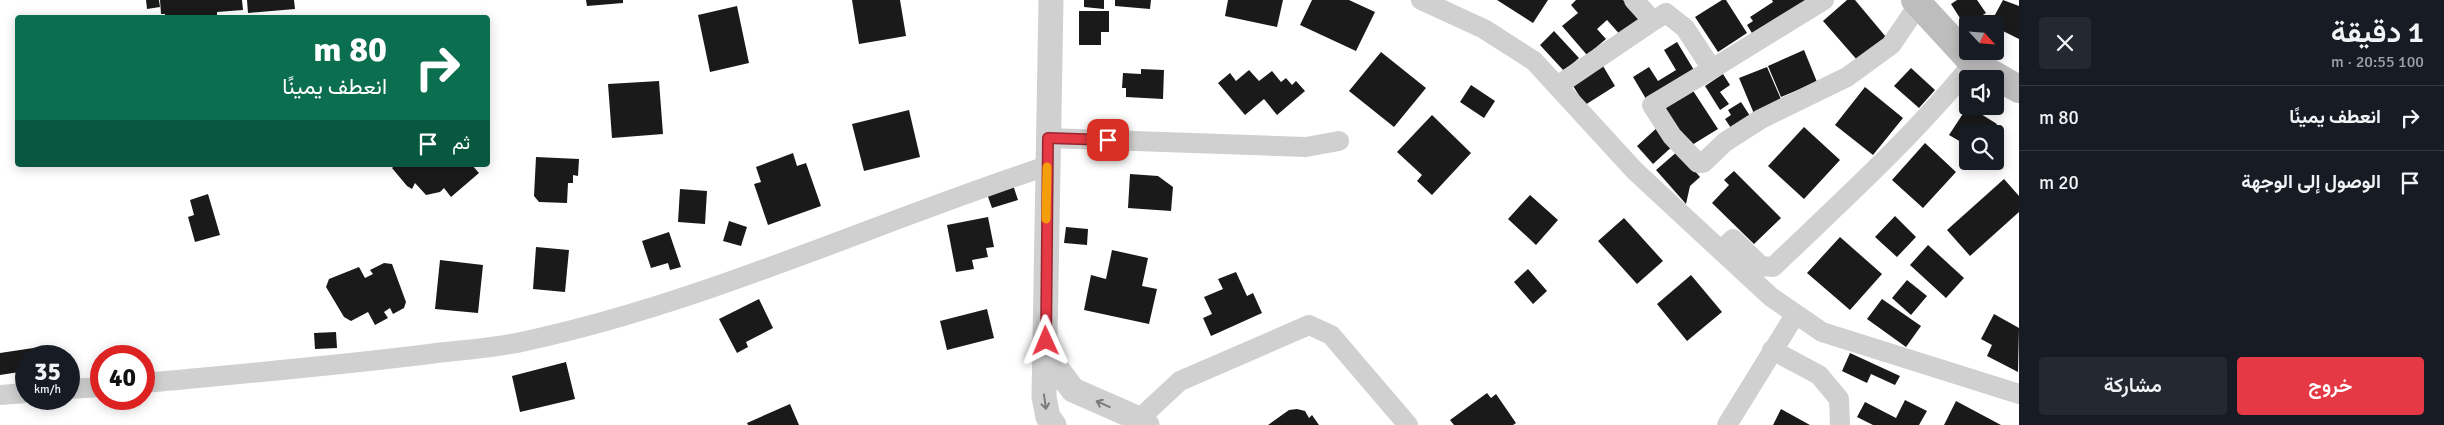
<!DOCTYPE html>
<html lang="ar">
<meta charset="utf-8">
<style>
:root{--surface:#171b24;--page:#242831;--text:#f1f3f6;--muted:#9ea1a6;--line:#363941;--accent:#e63946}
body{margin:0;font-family:Signika,Vazirmatn,sans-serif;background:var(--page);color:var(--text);direction:rtl;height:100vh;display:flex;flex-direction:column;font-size:19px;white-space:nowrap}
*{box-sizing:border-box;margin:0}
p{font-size:16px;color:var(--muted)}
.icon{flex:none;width:28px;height:28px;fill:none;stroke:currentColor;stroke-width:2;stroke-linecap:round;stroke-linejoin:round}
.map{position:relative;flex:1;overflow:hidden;direction:ltr}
.drawer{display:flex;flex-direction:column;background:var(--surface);width:425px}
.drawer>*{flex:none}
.banner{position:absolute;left:15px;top:15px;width:475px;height:152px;border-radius:5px;box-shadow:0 2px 12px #0003;direction:rtl;background:#0b6e4f;color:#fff;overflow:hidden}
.needle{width:32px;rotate:116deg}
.tools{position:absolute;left:1959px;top:15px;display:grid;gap:10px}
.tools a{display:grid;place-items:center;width:45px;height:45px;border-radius:5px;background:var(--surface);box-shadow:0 2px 12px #0003;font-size:25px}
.speed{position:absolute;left:15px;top:345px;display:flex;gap:10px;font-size:25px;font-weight:700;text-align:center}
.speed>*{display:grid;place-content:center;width:65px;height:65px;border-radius:50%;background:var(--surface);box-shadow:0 2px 12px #0003;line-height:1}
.speed small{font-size:12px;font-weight:400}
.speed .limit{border:8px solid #d22;background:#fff;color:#111}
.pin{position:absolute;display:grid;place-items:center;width:42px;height:42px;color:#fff;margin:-21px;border-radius:10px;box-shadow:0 2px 8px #0006}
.me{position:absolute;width:55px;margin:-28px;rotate:359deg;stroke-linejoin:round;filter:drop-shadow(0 0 4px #0008)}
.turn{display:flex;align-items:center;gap:18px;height:105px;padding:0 20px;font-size:22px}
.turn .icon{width:65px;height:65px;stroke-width:2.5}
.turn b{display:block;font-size:35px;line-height:42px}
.then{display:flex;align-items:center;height:48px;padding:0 20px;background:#0003;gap:10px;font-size:19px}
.round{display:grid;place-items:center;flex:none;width:52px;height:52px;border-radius:5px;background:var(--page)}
.headline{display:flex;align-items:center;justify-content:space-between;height:85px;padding:0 20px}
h1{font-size:30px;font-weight:600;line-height:38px}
.button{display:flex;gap:10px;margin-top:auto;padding:10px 20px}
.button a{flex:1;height:58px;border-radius:5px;background:var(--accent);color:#fff;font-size:20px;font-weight:600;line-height:58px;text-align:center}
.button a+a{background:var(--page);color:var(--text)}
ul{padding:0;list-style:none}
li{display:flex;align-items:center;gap:15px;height:65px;padding:0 20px;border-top:1px solid var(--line)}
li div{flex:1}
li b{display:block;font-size:19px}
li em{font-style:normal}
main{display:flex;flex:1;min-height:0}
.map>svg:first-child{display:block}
</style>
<main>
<section class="drawer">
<div class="headline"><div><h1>1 دقيقة</h1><p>100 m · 20:55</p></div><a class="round"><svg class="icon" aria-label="close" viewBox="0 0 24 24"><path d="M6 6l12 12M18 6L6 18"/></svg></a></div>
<ul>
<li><svg class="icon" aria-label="right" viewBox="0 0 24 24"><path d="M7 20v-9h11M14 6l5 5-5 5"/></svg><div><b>انعطف يمينًا</b></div><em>80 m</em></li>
<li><svg class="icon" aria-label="arrive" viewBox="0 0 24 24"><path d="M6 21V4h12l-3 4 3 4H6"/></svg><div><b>الوصول إلى الوجهة</b></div><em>20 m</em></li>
</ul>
<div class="button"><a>خروج</a><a>مشاركة</a></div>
</section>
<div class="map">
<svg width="2019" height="425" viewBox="0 0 2019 425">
<rect width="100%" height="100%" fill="#fff"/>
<path fill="#1a1a1a" d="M 146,0 L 159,0 L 160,7 L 147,9 Z
M 160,0 L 242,0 L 243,10 L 217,12 L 217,16 L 165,18 L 165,14 L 161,14 Z
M 247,0 L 294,0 L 295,9 L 248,13 Z
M 586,0 L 623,0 L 623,3 L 587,6 Z
M 852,0 L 900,0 L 906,36 L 859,44 Z
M 1084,0 L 1104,0 L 1104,9 L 1084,7 Z
M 1115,0 L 1151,0 L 1150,9 L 1115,6 Z
M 1228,0 L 1283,0 L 1277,27 L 1225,16 Z
M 1312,0 L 1349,0 L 1375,12 L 1356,51 L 1300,25 Z
M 1497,0 L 1548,0 L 1533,23 Z
M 1576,0 L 1623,0 L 1642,21 L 1623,38 L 1607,20 L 1597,29 L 1606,39 L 1587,55 L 1562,26 L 1578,13 L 1571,5 Z
M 1722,0 L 1726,0 L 1747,33 L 1718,52 L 1695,17 Z
M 1772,0 L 1806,0 L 1755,38 L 1747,25 L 1753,21 L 1750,17 L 1773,2 Z
M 1847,0 L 1855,0 L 1886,37 L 1858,61 L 1823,21 Z
M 1957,0 L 1977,0 L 1986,13 L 1965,26 L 1951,4 Z
M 2003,0 L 2019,6 L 2019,39 L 1995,27 L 1995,24 L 1990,24 Z
M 737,6 L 749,63 L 710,72 L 698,15 Z
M 1079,11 L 1109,11 L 1109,32 L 1101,32 L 1101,45 L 1079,45 Z
M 1554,31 L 1579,58 L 1564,71 L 1540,45 Z
M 1677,42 L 1697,75 L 1649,104 L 1633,77 L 1649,67 L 1658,81 L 1676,70 L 1664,50 Z
M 1804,50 L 1817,82 L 1781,97 L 1768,66 Z
M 1381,52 L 1426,88 L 1394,127 L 1349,91 Z
M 1603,66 L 1615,86 L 1585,105 L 1570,81 Z
M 1767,67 L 1783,104 L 1755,116 L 1739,78 Z
M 1911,68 L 1935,90 L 1919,108 L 1894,86 Z
M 1141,69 L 1164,70 L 1163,99 L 1126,97 L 1126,88 L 1122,88 L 1123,73 L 1141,74 Z
M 1249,70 L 1259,81 L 1272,71 L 1281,82 L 1286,78 L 1292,85 L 1296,81 L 1305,91 L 1277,115 L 1264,99 L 1245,115 L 1218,83 L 1230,73 L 1236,81 Z
M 1723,74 L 1730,85 L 1720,92 L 1729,104 L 1720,110 L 1705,86 Z
M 659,81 L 663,134 L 612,138 L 608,84 Z
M 1471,85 L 1495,101 L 1484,118 L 1460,102 Z
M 1690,86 L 1718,129 L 1687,148 L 1660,105 Z
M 1865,87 L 1903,118 L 1873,155 L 1835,125 Z
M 1741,102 L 1752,119 L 1733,131 L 1725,119 L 1731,115 L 1728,110 Z
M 1968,106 L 1997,124 L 1991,134 L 1968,134 L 1968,146 L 1949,135 Z
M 909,110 L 920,157 L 864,171 L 852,124 Z
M 1432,115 L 1471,153 L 1432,195 L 1417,181 L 1422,175 L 1397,152 Z
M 1659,126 L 1675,144 L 1653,164 L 1637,146 Z
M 1804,127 L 1840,160 L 1804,199 L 1768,166 Z
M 1925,143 L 1956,172 L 1923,208 L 1892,180 Z
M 1678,151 L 1700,177 L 1690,186 L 1686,204 L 1656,170 Z
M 793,153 L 797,166 L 806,163 L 821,206 L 768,225 L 754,184 L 761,182 L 756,167 Z
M 536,157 L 579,159 L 578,176 L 573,175 L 573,183 L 568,183 L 567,203 L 539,202 L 534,196 Z
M 395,165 L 472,165 L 479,173 L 451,197 L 444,188 L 440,192 L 426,195 L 415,183 L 412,189 L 407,186 L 392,168 Z
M 1734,171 L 1781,218 L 1754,244 L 1712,203 L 1729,185 L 1724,180 Z
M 1130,174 L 1158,176 L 1173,187 L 1171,211 L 1128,208 Z
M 2004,179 L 2019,196 L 2019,212 L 1970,256 L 1947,230 Z
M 1013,185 L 1018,200 L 992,208 L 987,194 Z
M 680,189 L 707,191 L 705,224 L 678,222 Z
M 208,194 L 220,235 L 195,242 L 188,217 L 194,215 L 190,200 Z
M 1530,195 L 1558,220 L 1536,245 L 1508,219 Z
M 1895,216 L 1916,237 L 1897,257 L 1875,237 Z
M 988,217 L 994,247 L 986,248 L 988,257 L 972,260 L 974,269 L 956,272 L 947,225 Z
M 1624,218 L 1663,261 L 1637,284 L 1598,241 Z
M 729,221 L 747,227 L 741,246 L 723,241 Z
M 1066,227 L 1088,229 L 1087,245 L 1064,243 Z
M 669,232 L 681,267 L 670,270 L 668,263 L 651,268 L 642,241 Z
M 1840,237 L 1882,274 L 1850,310 L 1807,273 Z
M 1928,245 L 1964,278 L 1946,298 L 1910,265 Z
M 536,247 L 569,250 L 565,292 L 533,289 Z
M 1112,250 L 1148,258 L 1142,286 L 1157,289 L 1149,324 L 1084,310 L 1091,275 L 1106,279 Z
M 440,260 L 483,265 L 478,313 L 435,309 Z
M 384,263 L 392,264 L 406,302 L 404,308 L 393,314 L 390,308 L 384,312 L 388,318 L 375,325 L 368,312 L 351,321 L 344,317 L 326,287 L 329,279 L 359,267 L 365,278 L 373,274 L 370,270 Z
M 1528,269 L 1547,291 L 1533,304 L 1514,282 Z
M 1236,272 L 1247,296 L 1253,293 L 1262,313 L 1211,336 L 1203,318 L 1212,314 L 1204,297 L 1223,289 L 1218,279 Z
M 1691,275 L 1722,312 L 1687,341 L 1657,304 Z
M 1907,280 L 1927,296 L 1911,315 L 1892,298 Z
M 759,299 L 773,328 L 746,342 L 748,347 L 737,353 L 719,319 Z
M 1882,299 L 1921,326 L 1906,347 L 1867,319 Z
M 987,309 L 994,338 L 947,350 L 940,321 Z
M 1994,314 L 2019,328 L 2018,372 L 1987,356 L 1992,345 L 1981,339 Z
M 336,332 L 337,348 L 315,349 L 314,333 Z
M 40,347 L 41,356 L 26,356 L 26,371 L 0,375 L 0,353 Z
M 1850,353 L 1900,376 L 1895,385 L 1871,374 L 1867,383 L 1842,371 Z
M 566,362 L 575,399 L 520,412 L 512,376 Z
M 1487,393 L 1491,398 L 1496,394 L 1516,423 L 1513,425 L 1454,425 L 1450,420 Z
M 1905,400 L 1927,411 L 1919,425 L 1873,425 L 1857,417 L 1865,402 L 1896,418 Z
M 1956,401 L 2001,425 L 1944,425 Z
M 790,404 L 799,425 L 748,425 L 747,423 Z
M 1297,409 L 1305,411 L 1309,418 L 1312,415 L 1319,425 L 1268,425 L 1289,410 Z
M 1781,409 L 1810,425 L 1773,425 Z"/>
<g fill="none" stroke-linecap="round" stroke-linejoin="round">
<path stroke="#d0d0d0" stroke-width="20" d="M 1421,0 L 1484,29 L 1534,61 L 1635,171 L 1771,297 L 1822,332 L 2019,394
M 1634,0 L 1653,21 L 1666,13 L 1685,28 L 1712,69 L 1652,105 L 1672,136 L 1698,163 L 1703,163 L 1725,142 L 1761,119 L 1847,77 L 1891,45 L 1919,4
M 1712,69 L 1824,0
M 1557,86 L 1653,21
M 1048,138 L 1306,147 L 1339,141
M 1721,251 L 1733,239 L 1761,266 L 1773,267 C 1842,201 1913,137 1973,63
M 1772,350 L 1819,375 L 1839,399 L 1840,425
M 144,383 C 239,374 334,366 429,354 C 461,350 495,348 526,341 C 706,302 873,223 1047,166
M 69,389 L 101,387
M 0,395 L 26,393
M 1139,419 L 1180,381 L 1309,325 L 1331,335 L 1408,425
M 1727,425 L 1795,315"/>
<path stroke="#d0d0d0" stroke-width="25" d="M 1051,0 L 1044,397 L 1048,417 L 1054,425
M 1048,346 L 1058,370 L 1073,390 L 1139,419 L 1147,425"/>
<path stroke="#bdbdbd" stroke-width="28" d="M 1915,0 L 1973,63 L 2019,89"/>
</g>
<defs><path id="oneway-shaft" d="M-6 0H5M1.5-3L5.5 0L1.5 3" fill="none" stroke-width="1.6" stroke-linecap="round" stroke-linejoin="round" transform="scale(1.25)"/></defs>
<g stroke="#7a7a7a">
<use href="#oneway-shaft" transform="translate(1045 402) rotate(82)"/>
<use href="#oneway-shaft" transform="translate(1103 404) rotate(-156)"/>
</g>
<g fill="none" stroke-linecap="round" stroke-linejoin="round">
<defs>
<path id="route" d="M 1046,341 L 1048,138 L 1108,140"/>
</defs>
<use href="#route" stroke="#96252e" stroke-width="12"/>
<use href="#route" stroke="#e63946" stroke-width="9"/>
<path stroke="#f59e0b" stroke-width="9" d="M 1046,219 L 1047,167"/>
</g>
</svg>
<div class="tools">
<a><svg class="needle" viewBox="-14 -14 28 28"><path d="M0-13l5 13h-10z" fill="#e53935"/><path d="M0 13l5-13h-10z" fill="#9ea1a6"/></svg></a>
<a><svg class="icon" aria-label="sound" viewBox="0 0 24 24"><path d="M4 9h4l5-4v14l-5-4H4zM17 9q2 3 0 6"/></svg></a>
<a><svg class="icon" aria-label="search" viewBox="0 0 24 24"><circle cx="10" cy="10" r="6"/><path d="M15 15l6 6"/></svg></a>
</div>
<div class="speed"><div>35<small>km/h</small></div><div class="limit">40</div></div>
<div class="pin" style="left:1108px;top:140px;background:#d93025"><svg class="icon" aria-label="arrive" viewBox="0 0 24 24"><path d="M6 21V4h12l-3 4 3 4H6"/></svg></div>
<svg class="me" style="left:1046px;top:341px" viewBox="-20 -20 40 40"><path d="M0-17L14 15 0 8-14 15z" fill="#e63946" stroke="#fff" stroke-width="4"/></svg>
<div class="banner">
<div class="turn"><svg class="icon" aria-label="right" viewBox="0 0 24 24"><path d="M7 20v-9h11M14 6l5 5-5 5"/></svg><div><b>80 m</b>انعطف يمينًا</div></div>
<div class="then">ثم<svg class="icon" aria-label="arrive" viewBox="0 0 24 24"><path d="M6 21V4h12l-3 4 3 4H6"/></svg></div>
</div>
</div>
</main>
